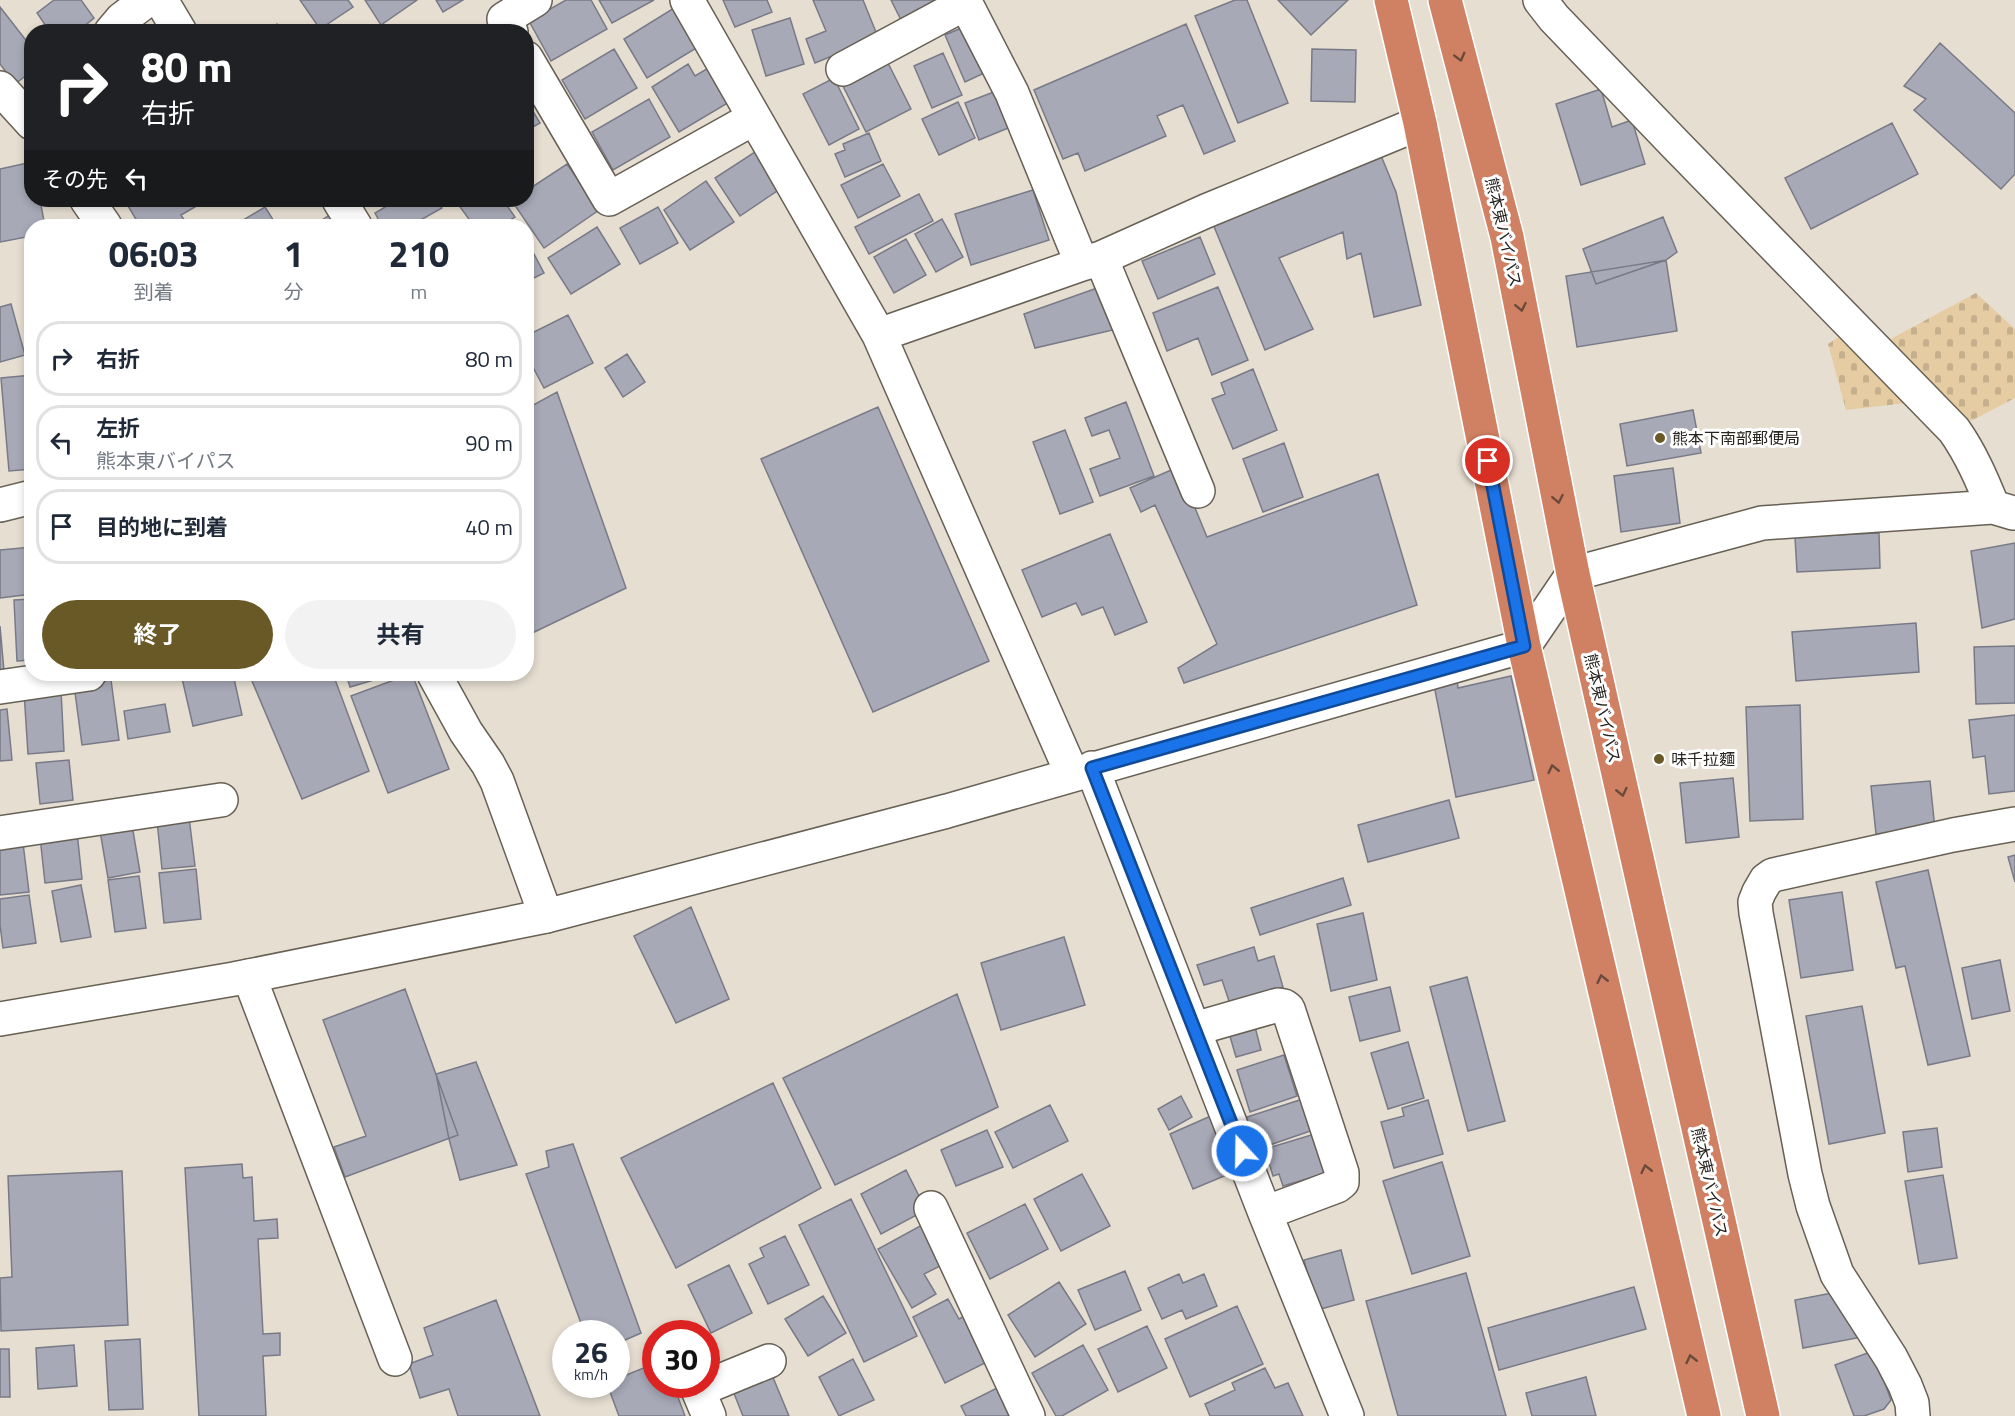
<!DOCTYPE html>
<html lang="ja">
<meta charset="utf-8">
<style>
:root{--surface:#fff;--page:#f2f2f3;--text:#1f2937;--muted:#747a83;--line:#e0e1e3;--accent:#685926}
body{margin:0;font-family:"Titillium Web","Noto Sans JP",sans-serif;background:var(--page);color:var(--text);height:100vh;display:flex;flex-direction:column;font-size:22px;white-space:nowrap}
*{box-sizing:border-box;margin:0}
p{font-size:20px;color:var(--muted)}
.icon{flex:none;width:33px;height:33px;fill:none;stroke:currentColor;stroke-width:2;stroke-linecap:round;stroke-linejoin:round}
.map{position:relative;flex:1;overflow:hidden}
.panel{position:absolute;left:24px;top:219px;width:510px;height:462px;display:flex;flex-direction:column;background:var(--surface);border-radius:24px;box-shadow:0 3px 9px #0003}
.panel>*{flex:none}
.guide{position:absolute;left:24px;top:24px;width:510px;height:183px;border-radius:24px;box-shadow:0 3px 9px #0003;background:#202124;color:#fff;overflow:hidden}
.speed{position:absolute;left:552px;top:1320px;display:flex;gap:12px;font-size:30px;font-weight:700;text-align:center}
.speed>*{display:grid;place-content:center;width:78px;height:78px;border-radius:50%;background:var(--surface);box-shadow:0 3px 9px #0003;line-height:1}
.speed small{font-size:15px;font-weight:400}
.speed .limit{border:9px solid #d22;background:#fff;color:#111}
.pin{position:absolute;display:grid;place-items:center;width:51px;height:51px;color:#fff;margin:-26px;border:3px solid #fff;border-radius:50%;box-shadow:0 2px 6px #0007}
.me{position:absolute;width:66px;margin:-33px;rotate:339deg;stroke-linejoin:round;filter:drop-shadow(0 0 4px #0008)}
.turn{display:flex;align-items:center;gap:21px;height:126px;padding:0 18px;font-size:27px}
.turn .icon{width:78px;height:78px;stroke-width:2.5}
.turn b{display:block;font-size:42px;line-height:51px}
.then{display:flex;align-items:center;height:57px;padding:0 18px;background:#0003;gap:12px;font-size:22px}
.eta{display:flex;justify-content:space-evenly;align-items:center;height:102px;text-align:center}
.eta b{font-size:36px;font-weight:700;line-height:42px}
.button{display:flex;gap:12px;margin-top:auto;padding:12px 18px}
.button a{flex:1;height:69px;border-radius:36px;background:var(--accent);color:#fff;font-size:24px;font-weight:700;line-height:69px;text-align:center}
.button a+a{background:var(--page);color:var(--text)}
ul{padding:0;list-style:none}
li{display:flex;align-items:center;gap:18px;height:75px;margin:0 12px 9px;padding:0 6px;border:3px solid var(--line);border-radius:24px}
li div{flex:1}
li b{display:block;font-size:22px}
li em{font-style:normal}
.map>svg:first-child{display:block}
</style>
<div class="map">
<svg width="2015" height="1416" viewBox="0 0 2015 1416">
<defs>
<pattern id="cemetery-stones" width="16" height="16" patternUnits="userSpaceOnUse" patternTransform="scale(1.5)"><rect width="16" height="16" fill="#e6cca3"/><path d="M2 7V4a2 2 0 0 1 4 0v3zM10 15v-3a2 2 0 0 1 4 0v3z" fill="#c5af8c"/></pattern>
</defs>
<rect width="100%" height="100%" fill="#e6ded1"/>
<path fill="url(#cemetery-stones)" d="M 1976,293 L 2015,329 L 2015,398 L 1971,421 L 1885,342 Z
M 1842,335 L 1907,403 L 1846,410 L 1828,344 Z"/>
<path fill="#a8a9b7" stroke="#797a87" stroke-width="1.5" d="M 54,0 L 81,0 L 94,18 L 77,32 L 50,32 L 37,13 Z
M 300,0 L 348,0 L 353,7 L 320,29 Z
M 365,0 L 417,0 L 381,25 Z
M 436,0 L 463,0 L 443,12 Z
M 566,0 L 591,0 L 607,29 L 551,61 L 529,21 Z
M 599,0 L 654,0 L 612,23 Z
M 723,0 L 767,0 L 772,12 L 735,27 Z
M 813,0 L 863,0 L 878,37 L 815,63 L 806,39 L 826,31 Z
M 891,0 L 938,0 L 903,24 Z
M 1235,0 L 1247,0 L 1288,103 L 1238,123 L 1195,16 Z
M 1278,0 L 1348,0 L 1311,35 Z
M 0,7 L 32,48 L 32,71 L 15,84 L 0,64 Z
M 674,8 L 698,47 L 647,78 L 624,39 Z
M 790,18 L 804,64 L 766,76 L 752,30 Z
M 277,24 L 282,32 L 267,32 Z
M 1186,24 L 1235,141 L 1204,154 L 1183,105 L 1157,116 L 1166,136 L 1085,171 L 1078,153 L 1063,159 L 1034,90 Z
M 440,26 L 443,32 L 431,32 Z
M 966,26 L 993,69 L 965,82 L 945,35 Z
M 1940,43 L 2015,113 L 2015,174 L 2001,189 L 1914,110 L 1926,99 L 1904,86 Z
M 614,49 L 637,88 L 585,119 L 562,80 Z
M 1312,49 L 1356,50 L 1355,102 L 1311,101 Z
M 943,53 L 962,95 L 932,108 L 914,66 Z
M 888,63 L 911,109 L 866,132 L 843,86 Z
M 688,64 L 695,76 L 710,67 L 731,101 L 679,132 L 652,87 Z
M 834,78 L 859,129 L 829,145 L 803,94 Z
M 1601,89 L 1612,127 L 1632,120 L 1645,164 L 1581,185 L 1556,104 Z
M 999,90 L 1013,126 L 979,140 L 965,103 Z
M 649,99 L 670,137 L 613,170 L 592,132 Z
M 526,100 L 540,123 L 526,131 Z
M 958,102 L 975,138 L 939,155 L 922,119 Z
M 1892,123 L 1918,174 L 1811,229 L 1785,178 Z
M 1370,129 L 1396,192 L 1421,305 L 1374,317 L 1361,253 L 1347,259 L 1343,232 L 1279,258 L 1313,329 L 1265,350 L 1208,212 Z
M 869,133 L 881,161 L 845,177 L 835,154 L 845,150 L 843,144 Z
M 758,150 L 783,187 L 740,216 L 715,178 Z
M 32,162 L 32,200 L 40,200 L 45,226 L 32,226 L 32,236 L 0,242 L 0,169 Z
M 567,164 L 599,210 L 544,248 L 512,201 L 514,200 L 526,200 L 526,191 Z
M 883,164 L 900,196 L 858,218 L 841,185 Z
M 706,181 L 734,222 L 690,250 L 664,210 Z
M 1033,190 L 1049,240 L 971,265 L 955,214 Z
M 919,194 L 933,221 L 869,254 L 855,227 Z
M 139,200 L 191,200 L 195,207 L 181,215 L 188,226 L 140,226 L 128,206 Z
M 390,200 L 437,200 L 442,208 L 410,226 L 382,226 L 375,213 L 392,203 Z
M 455,200 L 503,200 L 515,217 L 501,226 L 474,226 Z
M 265,207 L 277,226 L 233,226 Z
M 658,207 L 678,243 L 640,264 L 620,228 Z
M 334,212 L 344,226 L 313,226 Z
M 1663,217 L 1677,252 L 1666,260 L 1596,284 L 1583,249 Z
M 942,219 L 963,257 L 936,272 L 915,234 Z
M 597,227 L 620,264 L 571,294 L 548,258 Z
M 1200,237 L 1215,274 L 1158,299 L 1142,261 Z
M 526,239 L 544,273 L 526,282 Z
M 906,239 L 926,275 L 894,293 L 874,257 Z
M 1666,260 L 1677,331 L 1577,347 L 1566,276 Z
M 1100,287 L 1117,329 L 1035,348 L 1024,314 Z
M 1218,287 L 1248,360 L 1212,375 L 1198,338 L 1167,351 L 1153,313 Z
M 11,304 L 25,355 L 0,362 L 0,307 Z
M 568,315 L 593,363 L 544,388 L 526,354 L 526,336 Z
M 627,354 L 645,382 L 623,397 L 605,368 Z
M 1253,369 L 1277,430 L 1233,449 L 1212,399 L 1225,394 L 1221,383 Z
M 32,375 L 32,469 L 9,471 L 1,378 Z
M 557,392 L 626,588 L 526,636 L 526,409 Z
M 1126,402 L 1154,476 L 1100,496 L 1090,469 L 1120,458 L 1109,430 L 1092,436 L 1085,418 Z
M 878,407 L 989,661 L 873,712 L 761,459 Z
M 1693,410 L 1701,453 L 1627,466 L 1620,424 Z
M 1065,430 L 1093,502 L 1060,514 L 1033,442 Z
M 1284,443 L 1303,497 L 1263,512 L 1243,459 Z
M 1178,467 L 1207,537 L 1378,474 L 1417,605 L 1184,683 L 1178,668 L 1217,644 L 1155,505 L 1141,512 L 1130,488 Z
M 1673,468 L 1680,523 L 1621,532 L 1614,476 Z
M 1879,533 L 1880,568 L 1797,572 L 1795,537 Z
M 1110,534 L 1147,622 L 1115,635 L 1103,607 L 1082,615 L 1076,603 L 1042,617 L 1022,570 Z
M 2015,543 L 2015,619 L 1982,628 L 1971,551 Z
M 32,547 L 32,594 L 0,598 L 0,550 Z
M 32,599 L 32,660 L 17,661 L 14,600 Z
M 1916,623 L 1919,672 L 1796,681 L 1792,632 Z
M 0,626 L 4,671 L 0,671 Z
M 2015,646 L 2015,703 L 1976,704 L 1974,647 Z
M 1456,672 L 1458,688 L 1511,676 L 1534,780 L 1456,797 L 1433,680 Z
M 181,674 L 233,674 L 242,715 L 193,726 Z
M 249,674 L 333,674 L 369,771 L 302,799 Z
M 346,674 L 394,674 L 350,687 Z
M 410,674 L 412,674 L 449,769 L 388,793 L 351,696 Z
M 111,680 L 119,740 L 82,745 L 74,685 Z
M 61,690 L 64,751 L 28,754 L 24,692 Z
M 165,704 L 170,732 L 128,739 L 124,711 Z
M 1800,705 L 1803,819 L 1750,821 L 1746,707 Z
M 7,709 L 12,760 L 0,761 L 0,710 Z
M 2015,715 L 2015,791 L 1989,794 L 1985,756 L 1973,758 L 1969,720 Z
M 69,760 L 73,800 L 40,804 L 36,763 Z
M 1733,778 L 1739,837 L 1686,843 L 1680,783 Z
M 1930,781 L 1935,829 L 1876,834 L 1871,786 Z
M 1449,800 L 1459,838 L 1368,862 L 1358,825 Z
M 189,817 L 195,866 L 162,869 L 157,821 Z
M 132,825 L 140,872 L 108,878 L 100,831 Z
M 77,832 L 82,879 L 45,883 L 40,837 Z
M 23,843 L 29,892 L 0,895 L 0,846 Z
M 2015,855 L 2015,882 L 2008,857 Z
M 196,869 L 201,919 L 164,923 L 159,873 Z
M 1928,870 L 1970,1056 L 1928,1065 L 1905,966 L 1896,968 L 1876,882 Z
M 139,876 L 146,928 L 115,932 L 108,880 Z
M 1343,878 L 1351,905 L 1260,935 L 1251,908 Z
M 81,885 L 91,937 L 61,942 L 52,891 Z
M 1842,892 L 1853,970 L 1801,978 L 1789,900 Z
M 29,895 L 36,943 L 3,948 L 0,925 L 0,899 Z
M 691,907 L 729,999 L 676,1023 L 634,936 Z
M 1363,913 L 1377,980 L 1331,991 L 1317,924 Z
M 1064,937 L 1085,1005 L 1001,1030 L 981,963 Z
M 1254,947 L 1258,961 L 1274,956 L 1283,987 L 1230,1004 L 1222,980 L 1204,985 L 1197,965 Z
M 2000,960 L 2010,1011 L 1972,1019 L 1962,968 Z
M 1467,977 L 1505,1121 L 1468,1131 L 1430,987 Z
M 1390,987 L 1400,1031 L 1360,1041 L 1349,997 Z
M 405,989 L 458,1135 L 345,1177 L 334,1147 L 366,1136 L 323,1020 Z
M 957,994 L 998,1107 L 835,1185 L 783,1078 Z
M 1862,1006 L 1885,1133 L 1829,1144 L 1806,1016 Z
M 1253,1019 L 1261,1050 L 1236,1057 L 1227,1026 Z
M 1408,1042 L 1424,1098 L 1388,1109 L 1371,1053 Z
M 1284,1055 L 1297,1096 L 1250,1112 L 1237,1070 Z
M 476,1062 L 517,1165 L 460,1180 L 449,1139 L 436,1074 Z
M 773,1083 L 821,1188 L 676,1268 L 621,1158 Z
M 1181,1096 L 1192,1117 L 1169,1130 L 1158,1109 Z
M 1309,1097 L 1319,1128 L 1255,1150 L 1244,1118 Z
M 1428,1100 L 1443,1154 L 1394,1168 L 1381,1122 L 1404,1116 L 1402,1108 Z
M 1050,1105 L 1068,1141 L 1013,1168 L 995,1132 Z
M 1213,1115 L 1236,1171 L 1193,1189 L 1170,1134 Z
M 1937,1128 L 1942,1167 L 1908,1172 L 1903,1132 Z
M 987,1130 L 1003,1167 L 956,1186 L 941,1150 Z
M 1318,1133 L 1330,1172 L 1283,1186 L 1279,1174 L 1273,1176 L 1265,1149 Z
M 573,1144 L 641,1333 L 616,1344 L 616,1334 L 585,1334 L 526,1174 L 549,1167 L 546,1151 Z
M 1442,1162 L 1470,1256 L 1412,1274 L 1383,1181 Z
M 242,1164 L 243,1178 L 252,1177 L 254,1221 L 277,1219 L 278,1238 L 258,1239 L 263,1334 L 280,1333 L 280,1355 L 263,1356 L 266,1416 L 199,1416 L 185,1168 Z
M 906,1170 L 926,1210 L 881,1234 L 861,1194 Z
M 122,1171 L 128,1325 L 1,1331 L 0,1278 L 12,1277 L 8,1176 Z
M 1082,1174 L 1110,1226 L 1061,1251 L 1034,1199 Z
M 1943,1175 L 1957,1258 L 1919,1264 L 1905,1181 Z
M 851,1199 L 917,1336 L 864,1362 L 799,1225 Z
M 1025,1204 L 1048,1249 L 990,1279 L 967,1233 Z
M 922,1225 L 944,1264 L 924,1274 L 936,1294 L 912,1308 L 878,1249 Z
M 785,1236 L 809,1285 L 768,1304 L 749,1264 L 764,1257 L 760,1248 Z
M 1341,1250 L 1354,1300 L 1317,1310 L 1304,1260 Z
M 729,1265 L 752,1313 L 711,1333 L 688,1285 Z
M 1125,1271 L 1141,1310 L 1095,1330 L 1078,1290 Z
M 1466,1273 L 1506,1416 L 1398,1416 L 1366,1301 Z
M 1179,1274 L 1183,1283 L 1204,1274 L 1217,1306 L 1186,1319 L 1182,1310 L 1162,1319 L 1148,1288 Z
M 1059,1282 L 1086,1324 L 1035,1357 L 1008,1315 Z
M 1634,1287 L 1646,1329 L 1499,1370 L 1488,1328 Z
M 1848,1290 L 1857,1338 L 1803,1348 L 1795,1300 Z
M 823,1296 L 846,1333 L 808,1356 L 785,1319 Z
M 948,1299 L 959,1319 L 968,1314 L 991,1360 L 945,1383 L 913,1317 Z
M 496,1300 L 540,1416 L 458,1416 L 449,1389 L 420,1398 L 409,1364 L 433,1355 L 424,1328 Z
M 1237,1306 L 1263,1364 L 1190,1397 L 1165,1339 Z
M 1147,1326 L 1167,1368 L 1118,1392 L 1098,1349 Z
M 140,1339 L 143,1409 L 109,1410 L 105,1341 Z
M 74,1345 L 77,1386 L 38,1389 L 36,1348 Z
M 1083,1345 L 1108,1390 L 1062,1416 L 1056,1416 L 1032,1373 Z
M 0,1349 L 9,1349 L 10,1397 L 0,1397 Z
M 1873,1351 L 1891,1400 L 1884,1409 L 1864,1416 L 1854,1416 L 1835,1365 Z
M 853,1359 L 874,1400 L 839,1416 L 819,1377 Z
M 656,1363 L 656,1384 L 673,1384 L 685,1416 L 619,1416 L 607,1384 L 616,1384 L 616,1379 Z
M 1265,1368 L 1275,1388 L 1288,1383 L 1303,1416 L 1210,1416 L 1205,1404 L 1235,1390 L 1232,1383 Z
M 772,1375 L 789,1416 L 743,1416 L 733,1391 Z
M 1586,1377 L 1596,1416 L 1532,1416 L 1526,1393 Z
M 1007,1383 L 1023,1416 L 966,1416 L 961,1406 Z"/>
<g fill="none" stroke-linecap="round" stroke-linejoin="round">
<defs>
<path id="street" d="M 161,0 L 180,32
M 687,0 L 879,335 L 1072,774
M 964,0 L 1012,93 L 1082,264 L 1101,258 L 1206,211 L 1420,123
M 1540,0 L 1554,18 L 1676,145 L 1954,430 C 1971,454 1982,480 1993,507
M 111,32 L 122,19 L 147,0
M 511,32 L 504,19 L 535,0
M 526,58 L 609,199 L 754,118
M 843,69 L 966,3
M 0,88 L 32,123
M 87,200 L 105,226
M 339,200 L 355,226
M 1101,258 L 1198,491
M 879,335 L 1082,264
M 0,505 L 32,497
M 1573,574 L 1762,523 L 1993,507 L 2013,513
M 434,674 L 466,732 L 488,764 L 497,781 L 546,916
M 0,687 L 89,674
M 1092,768 L 1265,1213 L 1347,1416
M 0,833 L 221,800
M 249,976 L 395,1359
M 1194,1029 L 1278,1005 L 1284,1006 L 1288,1009 L 1342,1173 L 1342,1182 L 1337,1186 L 1265,1213
M 931,1208 L 1028,1416
M 709,1416 L 698,1390 L 769,1361
M 1913,1416 L 1912,1403 L 1905,1385 L 1891,1358 L 1837,1274 L 1813,1206 L 1805,1174 L 1756,913 L 1755,902 L 1759,892 L 1766,880 L 1773,875 L 1953,835 L 2015,824"/>
<path id="secondary" d="M 0,1019 L 234,979 L 546,916 L 947,811 L 1524,646 L 1573,574"/>
<path id="highway" d="M 1391,0 L 1420,123 L 1524,646 L 1704,1416
M 1445,0 L 1507,237 L 1573,574 L 1763,1416"/>
</defs>
<use href="#street" stroke="#676055" stroke-width="36"/>
<use href="#secondary" stroke="#676055" stroke-width="36"/>
<use href="#highway" stroke="#fff" stroke-width="36"/>
<use href="#street" stroke="#fff" stroke-width="33"/>
<use href="#secondary" stroke="#fff" stroke-width="33"/>
<use href="#highway" stroke="#d18163" stroke-width="33"/>
</g>
<defs><path id="oneway-chevron" d="M-2-3.5L2.5 0L-2 3.5" fill="none" stroke-width="1.6" stroke-linecap="round" stroke-linejoin="round" transform="scale(1.5)"/></defs>
<g stroke="#6c4a3b">
<use href="#oneway-chevron" transform="translate(1460 57) rotate(75)"/>
<use href="#oneway-chevron" transform="translate(1521 307) rotate(79)"/>
<use href="#oneway-chevron" transform="translate(1558 499) rotate(79)"/>
<use href="#oneway-chevron" transform="translate(1553 769) rotate(-103)"/>
<use href="#oneway-chevron" transform="translate(1622 792) rotate(77)"/>
<use href="#oneway-chevron" transform="translate(1602 979) rotate(-103)"/>
<use href="#oneway-chevron" transform="translate(1646 1169) rotate(-103)"/>
<use href="#oneway-chevron" transform="translate(1691 1359) rotate(-103)"/>
</g>
<g fill="none" stroke-linecap="round" stroke-linejoin="round">
<defs>
<path id="route" d="M 1242,1151 L 1092,768 L 1524,646 L 1488,461"/>
</defs>
<use href="#route" stroke="#114b97" stroke-width="15"/>
<use href="#route" stroke="#1a73e8" stroke-width="10"/>
</g>
<g fill="#685926" stroke="#fff" stroke-width="2">
<circle cx="1660" cy="438" r="6"/>
<circle cx="1659" cy="759" r="6"/>
</g>
<g text-anchor="middle" stroke-width="6" stroke-linejoin="round" paint-order="stroke">
<g font-size="16" fill="#282520" stroke="#fff">
<text transform="translate(1504 232) rotate(77)" y="6">熊本東バイパス</text>
<text transform="translate(1603 708) rotate(77)" y="6">熊本東バイパス</text>
<text transform="translate(1710 1182) rotate(77)" y="6">熊本東バイパス</text>
</g>
<g font-size="16" fill="#282520" stroke="#fff" text-anchor="start">
<text x="1672" y="444">熊本下南部郵便局</text>
<text x="1671" y="765">味千拉麵</text>
</g>
</g>
</svg>
<div class="speed"><div>26<small>km/h</small></div><div class="limit">30</div></div>
<div class="pin" style="left:1488px;top:461px;background:#d93025"><svg class="icon" aria-label="arrive" viewBox="0 0 24 24"><path d="M6 21V4h12l-3 4 3 4H6"/></svg></div>
<svg class="me" style="left:1242px;top:1151px" viewBox="-20 -20 40 40"><circle r="17" fill="#1a73e8" stroke="#fff" stroke-width="3"/><path d="M0-11L8 9 0 5-8 9z" fill="#fff"/></svg>
<div class="guide">
<div class="turn"><svg class="icon" aria-label="right" viewBox="0 0 24 24"><path d="M7 20v-9h11M14 6l5 5-5 5"/></svg><div><b>80 m</b>右折</div></div>
<div class="then">その先<svg class="icon" aria-label="left" viewBox="0 0 24 24"><path d="M17 20v-9H6M10 6l-5 5 5 5"/></svg></div>
</div>
<section class="panel">
<div class="eta">
<div><b>06:03</b><p>到着</p></div>
<div><b>1</b><p>分</p></div>
<div><b>210</b><p>m</p></div>
</div>
<ul>
<li><svg class="icon" aria-label="right" viewBox="0 0 24 24"><path d="M7 20v-9h11M14 6l5 5-5 5"/></svg><div><b>右折</b></div><em>80 m</em></li>
<li><svg class="icon" aria-label="left" viewBox="0 0 24 24"><path d="M17 20v-9H6M10 6l-5 5 5 5"/></svg><div><b>左折</b><p>熊本東バイパス</p></div><em>90 m</em></li>
<li><svg class="icon" aria-label="arrive" viewBox="0 0 24 24"><path d="M6 21V4h12l-3 4 3 4H6"/></svg><div><b>目的地に到着</b></div><em>40 m</em></li>
</ul>
<div class="button"><a>終了</a><a>共有</a></div>
</section>
</div>
